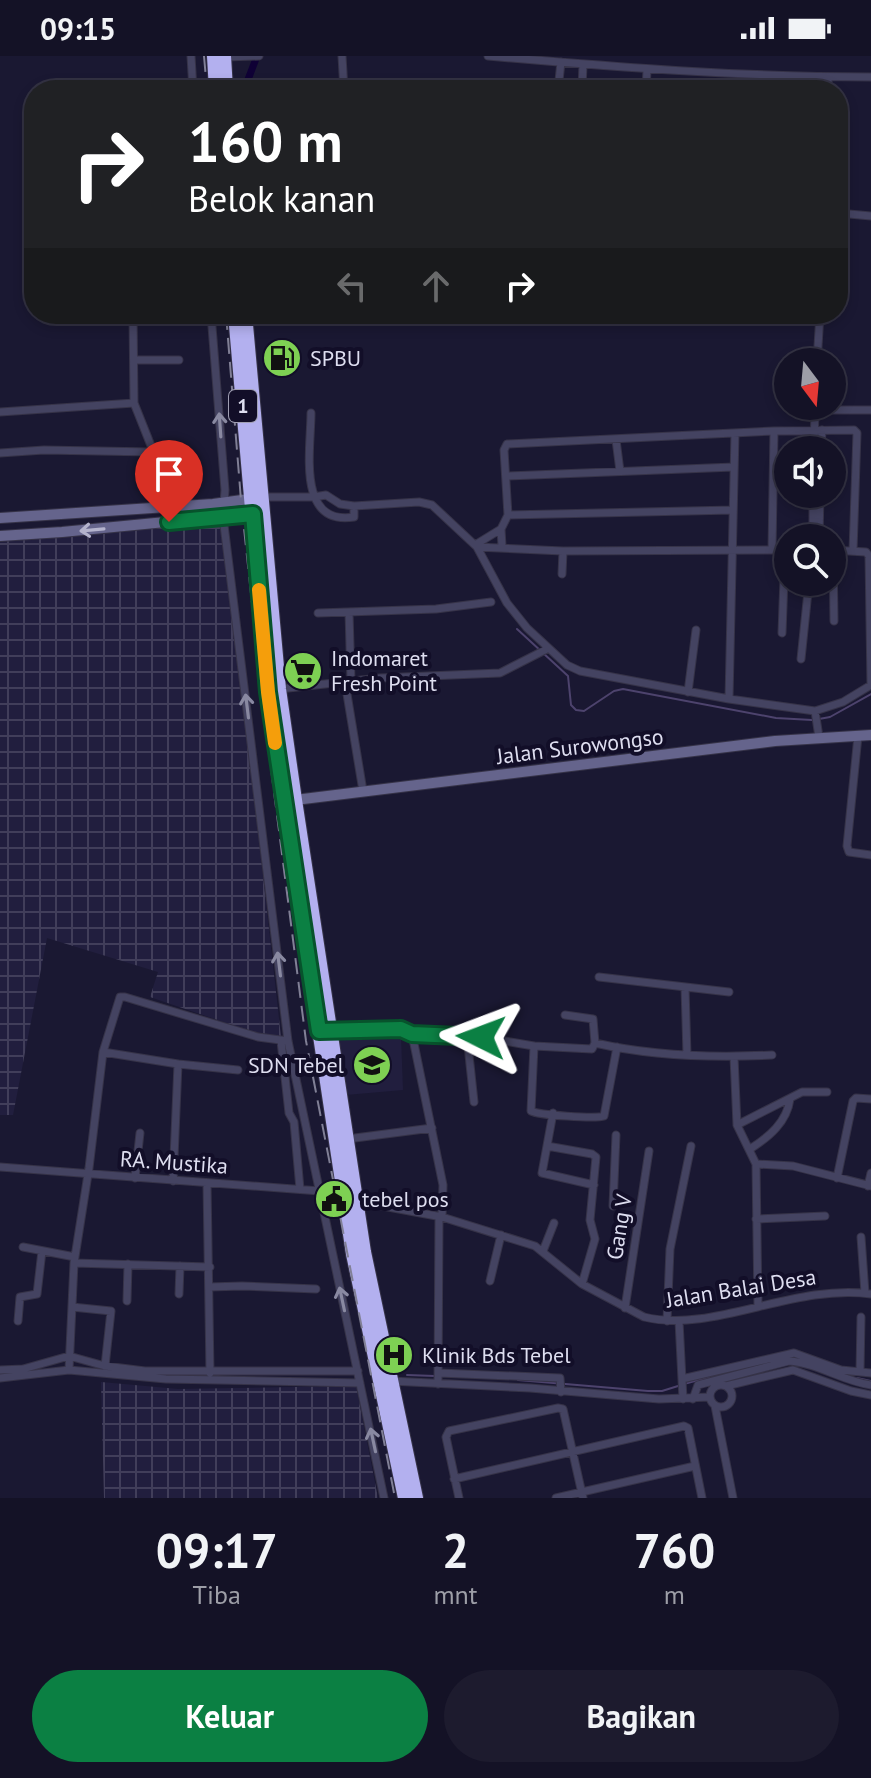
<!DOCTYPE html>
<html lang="id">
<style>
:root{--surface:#141226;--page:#1d1b2e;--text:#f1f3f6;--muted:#9d9ea7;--line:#333243;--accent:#0b8043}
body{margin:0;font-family:"PT Sans",sans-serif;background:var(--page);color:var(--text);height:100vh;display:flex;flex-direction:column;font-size:30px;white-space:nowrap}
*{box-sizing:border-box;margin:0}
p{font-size:26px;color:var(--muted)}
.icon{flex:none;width:44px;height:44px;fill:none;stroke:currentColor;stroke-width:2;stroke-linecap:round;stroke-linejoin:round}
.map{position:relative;height:1442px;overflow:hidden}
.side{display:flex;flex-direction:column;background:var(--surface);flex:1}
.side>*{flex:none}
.banner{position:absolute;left:24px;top:24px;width:824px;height:244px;border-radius:32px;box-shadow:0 4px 12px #0003,0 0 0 2px var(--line);background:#202124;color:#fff;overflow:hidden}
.needle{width:52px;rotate:164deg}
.tools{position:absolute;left:774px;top:292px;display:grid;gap:16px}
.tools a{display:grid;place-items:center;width:72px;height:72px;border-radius:50%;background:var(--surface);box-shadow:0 4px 12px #0003,0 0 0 2px var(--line);font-size:40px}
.pin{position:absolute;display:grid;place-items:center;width:68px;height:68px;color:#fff;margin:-82px -34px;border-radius:50% 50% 50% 0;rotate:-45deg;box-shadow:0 0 8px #0007}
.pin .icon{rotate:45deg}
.me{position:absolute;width:88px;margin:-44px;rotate:273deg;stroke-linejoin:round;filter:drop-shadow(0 0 6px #0008)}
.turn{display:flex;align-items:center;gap:28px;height:168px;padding:0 32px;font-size:36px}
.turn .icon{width:104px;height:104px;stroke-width:2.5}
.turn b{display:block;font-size:56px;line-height:68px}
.lanes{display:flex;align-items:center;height:76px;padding:0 32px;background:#0003;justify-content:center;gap:40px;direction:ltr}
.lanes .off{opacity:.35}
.eta{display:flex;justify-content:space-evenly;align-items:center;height:136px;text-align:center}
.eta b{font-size:48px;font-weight:700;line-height:56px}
.primary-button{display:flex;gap:16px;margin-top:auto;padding:16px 32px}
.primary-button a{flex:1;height:92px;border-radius:48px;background:var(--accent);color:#fff;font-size:32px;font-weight:700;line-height:92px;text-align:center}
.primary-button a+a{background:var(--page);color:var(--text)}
.status{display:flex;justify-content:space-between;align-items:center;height:56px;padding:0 40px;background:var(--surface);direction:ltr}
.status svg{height:22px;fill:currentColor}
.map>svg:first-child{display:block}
</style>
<div class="status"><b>09:15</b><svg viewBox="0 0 49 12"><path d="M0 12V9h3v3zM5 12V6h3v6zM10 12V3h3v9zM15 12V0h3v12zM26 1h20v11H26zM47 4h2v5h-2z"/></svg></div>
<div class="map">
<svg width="871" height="1442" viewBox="0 0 871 1442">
<defs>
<pattern id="industrial-grid" width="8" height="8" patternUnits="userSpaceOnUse" patternTransform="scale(2)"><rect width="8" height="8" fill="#211e3e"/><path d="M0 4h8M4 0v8" fill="none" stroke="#413e5a"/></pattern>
</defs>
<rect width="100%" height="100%" fill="#1a1832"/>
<path fill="#211e3e" d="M 401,980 L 403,1034 L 346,1039 L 337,983 Z"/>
<path fill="url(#industrial-grid)" d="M 223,461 L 281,981 L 250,975 L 150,941 L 158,916 L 47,882 L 13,1059 L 0,1059 L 0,480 Z
M 101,1326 L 178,1333 L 356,1330 L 378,1442 L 104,1442 Z"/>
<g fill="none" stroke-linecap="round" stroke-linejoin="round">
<path stroke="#4d436d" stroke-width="2" d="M 517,573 L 568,620 L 571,649 L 576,654 L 584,655 L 614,635 L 623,633 L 776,662 L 812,664
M 819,663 L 830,661 L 871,638
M 407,1319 L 435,1320
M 857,1322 L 871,1325
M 518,1324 L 648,1335 L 662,1335 L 678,1330
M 684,1328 L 720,1318"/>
<path stroke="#0f0035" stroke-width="7" d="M 244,34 L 257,0"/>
<defs>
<path id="street" d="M 191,0 L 193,34
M 342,0 L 344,34
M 488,0 C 616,11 742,21 871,21
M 224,1 L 259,0
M 558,34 L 561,6
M 582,34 L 583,8
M 646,34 L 647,14
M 818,34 L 819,21
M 828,34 L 828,21
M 838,157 L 871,160
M 133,258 L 134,347 L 175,450
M 211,258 L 225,434 L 223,461 L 288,985 L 384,1442
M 134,304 L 179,304
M 817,306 L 820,258
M 815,354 L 871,354
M 0,356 L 134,347
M 311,357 C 311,393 296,470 354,461 L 354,450
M 616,384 L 620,415
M 814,394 L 815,352
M 821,394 L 822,374
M 0,397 L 44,394 L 152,396
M 507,420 L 734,411
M 263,441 L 314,441 L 326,439 L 340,448 L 354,450 L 419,446 L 432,449 L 477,491 L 507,547 L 527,572 L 567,609 L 580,615 L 729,643 L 815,655 L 819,681
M 508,459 L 733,454
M 813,482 L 813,438
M 819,482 L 820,438
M 475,489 L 501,473
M 502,490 L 501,473 L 508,459 L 504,394 L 507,388 L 774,375 L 854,374 L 857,377 L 853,495
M 477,491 L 563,495 L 788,494
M 772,494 L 774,375
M 833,494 L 834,565
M 562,518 L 563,495
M 349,556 L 351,625
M 318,557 L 436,553 L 491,546
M 782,577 L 785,495
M 801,603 L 809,526
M 345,626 L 363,735
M 279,633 L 380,622 L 500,617 L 547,593
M 688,636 L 696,574
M 729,643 L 735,377
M 815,655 L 843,646 L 871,629 L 869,500 L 866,496 L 832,494
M 858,680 L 847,790 L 849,796 L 871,799
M 599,921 L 729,936
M 685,931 L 687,999
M 565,959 L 593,963 L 595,987 C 652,1000 713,1002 772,999
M 329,974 L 401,973 L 412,978 L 481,981 L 534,990 L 531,1055 C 538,1059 596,1063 604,1060 L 617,991
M 412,978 L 443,1129 L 442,1161
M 467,980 L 474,1046
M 281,985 L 289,1057 L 294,1066 L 300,1133
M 534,990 L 592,993 L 595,987
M 103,996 L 178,1008
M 734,1001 L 737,1069 L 756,1108 L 758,1250
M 553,1057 L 542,1117 L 594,1129
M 737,1069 L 802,1036 L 827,1036
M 347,1083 L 432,1072
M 547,1090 L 592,1098 L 596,1101 L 590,1164 L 595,1183 L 582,1228
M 750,1093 C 769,1081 787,1066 790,1043
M 756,1108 L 793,1110 L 871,1130
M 0,1111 L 320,1135 L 342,1134
M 135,1122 L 140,1077
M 837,1122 L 853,1045 L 856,1042 L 871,1043
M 173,1125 L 178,1008 L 238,1014
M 207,1127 L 210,1317
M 868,1130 L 871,1117
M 356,1145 L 442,1161 L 535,1190 L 582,1228 L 644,1261 C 713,1278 794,1227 871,1238
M 613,1150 L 616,1079
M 756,1163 L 825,1160
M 861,1181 L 865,1237
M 23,1191 L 75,1201
M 543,1195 L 554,1167
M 74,1207 L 210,1211
M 490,1225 L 501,1179
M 209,1231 L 242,1230 L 316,1233
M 179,1238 L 180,1210
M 127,1245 L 128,1208
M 72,1251 L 111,1255 L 105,1310
M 625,1252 L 649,1095
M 18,1265 L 20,1241 L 37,1238 L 42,1195
M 667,1265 L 670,1193 L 691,1090
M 679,1265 L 683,1343
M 0,1314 L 23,1313 L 69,1300 L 105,1310 L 145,1315 L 358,1315
M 69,1314 L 74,1207 L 89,1112 L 103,996 L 120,941 L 125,941 L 258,981 L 288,985
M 860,1316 L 861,1261
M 439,1317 L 560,1322 L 561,1336
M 0,1322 L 69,1314 L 166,1323 L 360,1327
M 682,1323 L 794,1297 L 841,1314 L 871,1317
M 391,1325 L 530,1332 L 659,1343 L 710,1341
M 438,1328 L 439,1161
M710 1340a11 11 0 1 1 22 0a11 11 0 1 1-22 0Z
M 726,1330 L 793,1314 L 851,1335 L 871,1339
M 693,1343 L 698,1329 L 789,1305 C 818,1307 842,1325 871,1329
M 715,1350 L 733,1442
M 454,1423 L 684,1370 L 688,1372 L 702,1442
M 459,1442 L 446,1381 L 449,1375 L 558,1352 L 563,1353 L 583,1442
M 556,1442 L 695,1410"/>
<path id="secondary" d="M 0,462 L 213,448 L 257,442
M 0,480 L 62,476 L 258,457
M 295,744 L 775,685 L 871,679"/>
<path id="highway" d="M 214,0 L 216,34
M 224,0 L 226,34
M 235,258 L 268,636 L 353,1198 L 405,1442
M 245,258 L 279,633 L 295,744 L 364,1196 L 416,1442"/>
</defs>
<use href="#street" stroke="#363348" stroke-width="9"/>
<use href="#secondary" stroke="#363348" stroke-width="12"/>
<use href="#highway" stroke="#363348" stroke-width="16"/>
<use href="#street" stroke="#444361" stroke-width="7"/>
<use href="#secondary" stroke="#65648c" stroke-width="10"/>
<use href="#highway" stroke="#b3b0ef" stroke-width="14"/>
<path stroke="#818096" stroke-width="2" stroke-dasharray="16 8" stroke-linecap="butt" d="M 204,0 L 207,34
M 226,258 L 241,444 L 263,650 L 306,985 L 395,1442"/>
</g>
<defs><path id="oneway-shaft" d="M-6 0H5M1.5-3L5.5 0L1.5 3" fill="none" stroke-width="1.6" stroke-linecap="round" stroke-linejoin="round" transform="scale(2)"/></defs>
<g stroke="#8989a1">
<use href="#oneway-shaft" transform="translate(220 369) rotate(-94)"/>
<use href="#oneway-shaft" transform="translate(247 650) rotate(-97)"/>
<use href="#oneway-shaft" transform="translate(279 908) rotate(-97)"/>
<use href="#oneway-shaft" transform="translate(342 1243) rotate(-102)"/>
<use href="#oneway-shaft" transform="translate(373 1384) rotate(-102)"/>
</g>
<use stroke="#b4b3cd" href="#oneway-shaft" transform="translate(92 474) rotate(175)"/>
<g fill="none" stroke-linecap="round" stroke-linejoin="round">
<defs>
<path id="route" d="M 169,466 L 253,458 L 268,636 L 319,975 L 401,973 L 412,978 L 481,981"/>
</defs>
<use href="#route" stroke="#07532c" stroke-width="20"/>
<use href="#route" stroke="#0b8043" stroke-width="14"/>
<path stroke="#f59e0b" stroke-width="14" d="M 259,534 L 268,636 L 275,687"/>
</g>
<defs>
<symbol id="fuel-disc" viewBox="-11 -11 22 22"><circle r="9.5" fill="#7ed053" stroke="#120e28"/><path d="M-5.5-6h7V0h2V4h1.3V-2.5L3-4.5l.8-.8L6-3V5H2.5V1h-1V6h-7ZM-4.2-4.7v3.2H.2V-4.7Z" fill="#111"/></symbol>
<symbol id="supermarket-disc" viewBox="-11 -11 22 22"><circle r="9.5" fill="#7ed053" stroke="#120e28"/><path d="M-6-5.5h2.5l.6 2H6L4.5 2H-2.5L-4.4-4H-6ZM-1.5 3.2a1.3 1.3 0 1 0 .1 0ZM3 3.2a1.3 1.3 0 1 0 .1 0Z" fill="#111"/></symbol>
<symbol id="school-disc" viewBox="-11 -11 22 22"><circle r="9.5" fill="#7ed053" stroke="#120e28"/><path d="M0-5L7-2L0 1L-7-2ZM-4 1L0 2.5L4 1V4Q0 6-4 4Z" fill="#111"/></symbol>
<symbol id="civic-disc" viewBox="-11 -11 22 22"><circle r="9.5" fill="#7ed053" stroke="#120e28"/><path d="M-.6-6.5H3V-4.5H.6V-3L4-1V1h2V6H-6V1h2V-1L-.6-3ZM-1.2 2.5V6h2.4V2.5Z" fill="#111"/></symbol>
<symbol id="hospital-disc" viewBox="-11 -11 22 22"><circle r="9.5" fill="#7ed053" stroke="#120e28"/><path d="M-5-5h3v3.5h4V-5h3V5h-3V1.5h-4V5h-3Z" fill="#111"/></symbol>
</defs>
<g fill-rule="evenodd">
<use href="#fuel-disc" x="260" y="280" width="44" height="44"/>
<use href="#supermarket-disc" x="281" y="593" width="44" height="44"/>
<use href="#school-disc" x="350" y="987" width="44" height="44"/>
<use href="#civic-disc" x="312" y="1121" width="44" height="44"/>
<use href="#hospital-disc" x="372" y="1277" width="44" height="44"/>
</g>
<g text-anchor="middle" stroke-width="8" stroke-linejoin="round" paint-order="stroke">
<rect fill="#120e28" stroke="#a1a0b4" stroke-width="2" x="229" y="334" width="28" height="32" rx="6"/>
<g font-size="20" font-weight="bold" fill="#dedef0">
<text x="243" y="357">1</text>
</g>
<g font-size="22" fill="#dedef0" stroke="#120e28" text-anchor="start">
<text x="310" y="310">SPBU</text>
<text x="331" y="610">Indomaret<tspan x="331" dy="25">Fresh Point</tspan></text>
<text x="344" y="1017" text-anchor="end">SDN Tebel</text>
<text x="362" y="1151">tebel pos</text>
<text x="422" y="1307">Klinik Bds Tebel</text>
</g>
<g font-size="22" fill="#dedef0" stroke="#120e28">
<text transform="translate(580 690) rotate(-7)" y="8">Jalan Surowongso</text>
<text transform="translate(174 1106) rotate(4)" y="8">RA. Mustika</text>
<text transform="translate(619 1171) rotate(-81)" y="8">Gang V</text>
<text transform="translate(741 1232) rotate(-9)" y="8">Jalan Balai Desa</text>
</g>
</g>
</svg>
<div class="tools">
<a><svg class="needle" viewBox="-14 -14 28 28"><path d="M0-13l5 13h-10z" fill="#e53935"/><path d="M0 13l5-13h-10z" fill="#9d9ea7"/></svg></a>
<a><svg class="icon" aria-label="sound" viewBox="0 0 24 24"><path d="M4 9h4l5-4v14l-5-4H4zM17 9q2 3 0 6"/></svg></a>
<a><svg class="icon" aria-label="search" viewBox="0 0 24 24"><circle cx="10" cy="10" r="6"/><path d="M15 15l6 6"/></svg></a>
</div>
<div class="pin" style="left:169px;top:466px;background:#d93025"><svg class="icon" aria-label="arrive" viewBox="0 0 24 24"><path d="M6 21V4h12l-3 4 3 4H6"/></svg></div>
<svg class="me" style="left:481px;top:981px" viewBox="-20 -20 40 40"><path d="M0-17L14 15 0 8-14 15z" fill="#0b8043" stroke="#fff" stroke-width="4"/></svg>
<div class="banner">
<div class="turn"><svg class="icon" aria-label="right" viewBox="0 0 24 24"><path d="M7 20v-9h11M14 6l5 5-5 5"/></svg><div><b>160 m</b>Belok kanan</div></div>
<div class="lanes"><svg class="icon off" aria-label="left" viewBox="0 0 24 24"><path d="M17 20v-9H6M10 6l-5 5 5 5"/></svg><svg class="icon off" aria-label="ahead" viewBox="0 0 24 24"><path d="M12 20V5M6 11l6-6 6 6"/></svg><svg class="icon" aria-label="right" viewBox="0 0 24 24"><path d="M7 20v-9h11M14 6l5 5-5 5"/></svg></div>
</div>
</div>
<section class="side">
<div class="eta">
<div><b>09:17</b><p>Tiba</p></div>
<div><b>2</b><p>mnt</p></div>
<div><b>760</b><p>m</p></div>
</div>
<div class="primary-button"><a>Keluar</a><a>Bagikan</a></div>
</section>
